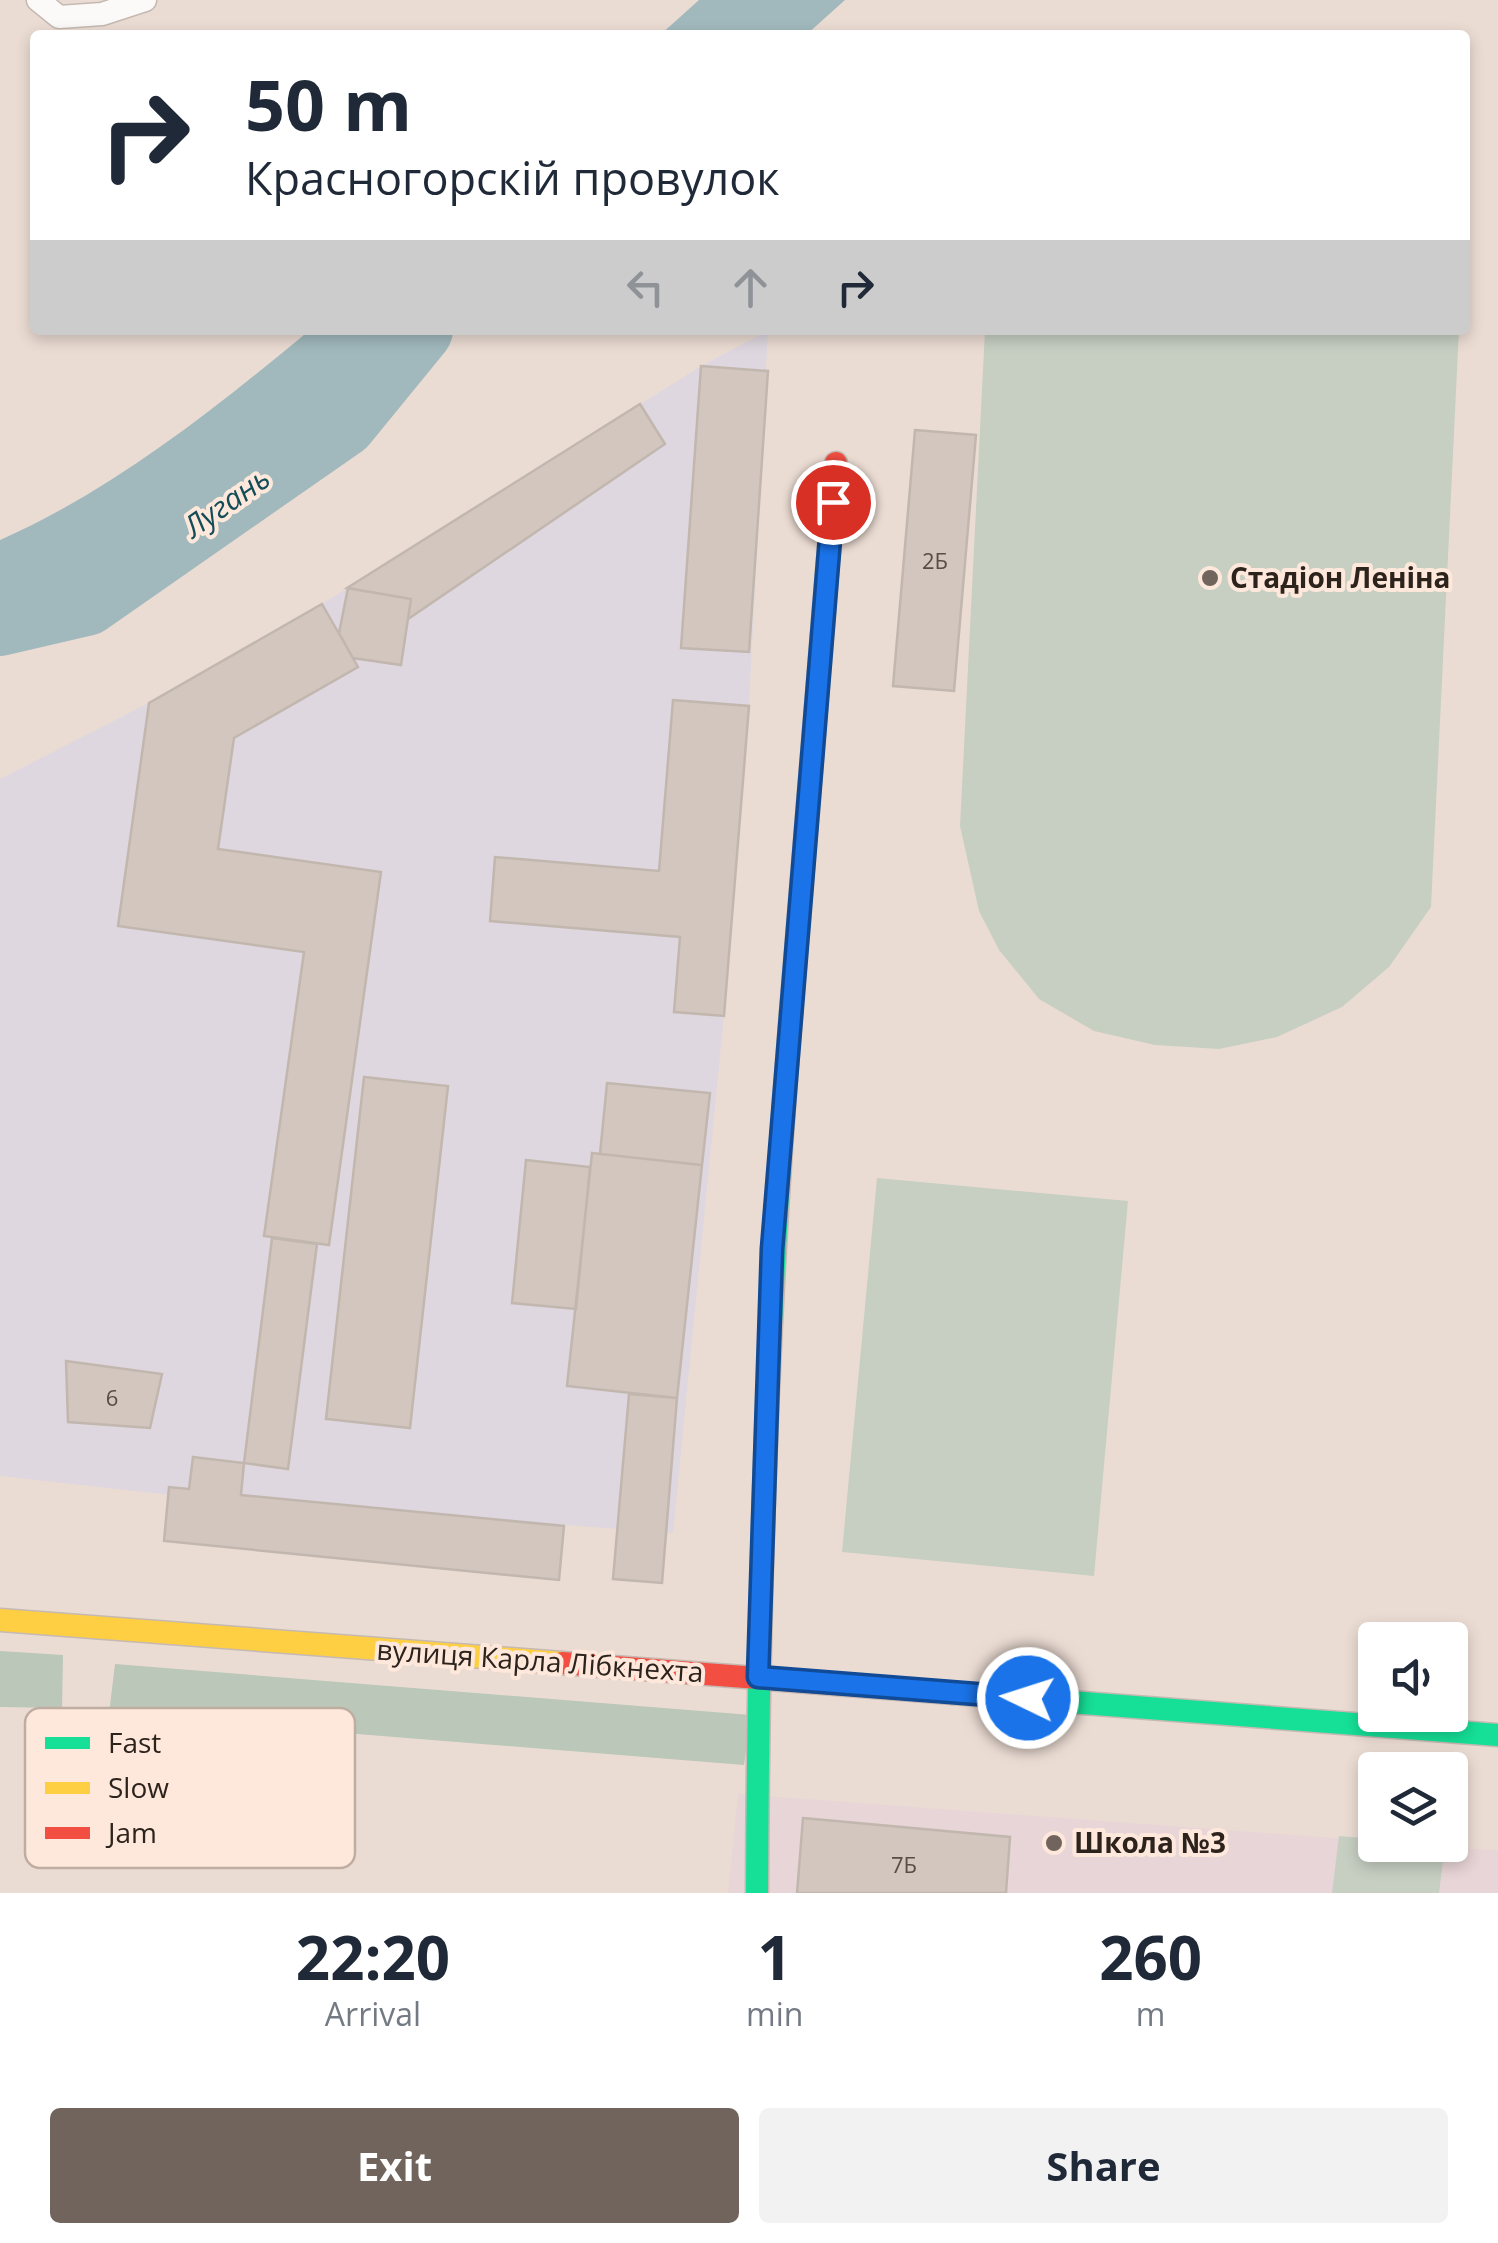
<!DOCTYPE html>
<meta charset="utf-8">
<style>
:root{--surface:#fff;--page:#f2f2f3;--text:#1f2937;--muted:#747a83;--accent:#70645d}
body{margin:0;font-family:"Open Sans",sans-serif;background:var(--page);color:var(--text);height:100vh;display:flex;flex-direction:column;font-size:38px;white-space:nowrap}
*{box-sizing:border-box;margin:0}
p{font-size:32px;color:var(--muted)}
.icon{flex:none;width:55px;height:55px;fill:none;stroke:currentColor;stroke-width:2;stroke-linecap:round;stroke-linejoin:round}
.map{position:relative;height:1893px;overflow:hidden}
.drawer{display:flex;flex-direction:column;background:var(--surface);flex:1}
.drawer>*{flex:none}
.banner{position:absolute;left:30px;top:30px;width:1440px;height:305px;border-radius:10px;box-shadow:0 5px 15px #0003;background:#fff;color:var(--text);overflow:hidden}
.controls{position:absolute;left:1358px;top:1622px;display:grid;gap:20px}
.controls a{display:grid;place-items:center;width:110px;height:110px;border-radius:10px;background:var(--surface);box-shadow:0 5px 15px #0003;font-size:50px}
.pin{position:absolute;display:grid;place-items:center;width:85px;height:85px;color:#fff;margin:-42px;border:5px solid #fff;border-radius:50%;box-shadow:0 2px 10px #0007}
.me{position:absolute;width:110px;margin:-55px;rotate:274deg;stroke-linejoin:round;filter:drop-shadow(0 0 8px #0008)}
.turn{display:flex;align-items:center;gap:35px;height:210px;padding:0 50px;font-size:45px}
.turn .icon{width:130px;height:130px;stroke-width:2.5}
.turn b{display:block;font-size:70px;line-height:85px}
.lanes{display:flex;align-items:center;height:95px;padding:0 50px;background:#0003;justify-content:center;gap:50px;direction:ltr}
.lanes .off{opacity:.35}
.eta{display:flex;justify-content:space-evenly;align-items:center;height:170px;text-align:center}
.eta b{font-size:60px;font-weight:700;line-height:70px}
.cta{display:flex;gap:20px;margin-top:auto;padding:20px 50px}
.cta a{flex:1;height:115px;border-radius:10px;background:var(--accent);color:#fff;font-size:40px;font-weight:700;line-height:115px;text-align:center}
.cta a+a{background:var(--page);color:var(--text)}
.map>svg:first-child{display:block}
</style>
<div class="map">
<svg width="1498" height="1893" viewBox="0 0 1498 1893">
<rect width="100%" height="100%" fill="#ebdcd3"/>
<path fill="#dfd7df" d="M 768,331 L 749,706 L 724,1016 L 673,1533 L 188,1497 L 0,1476 L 0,779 L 170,692 L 322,604 L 701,366 Z"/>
<path fill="#e8d5d7" d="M 738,1794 L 1375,1841 L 1375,1845 L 1498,1850 L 1498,1893 L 728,1893 Z"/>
<path fill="#c7cfc3" d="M 985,330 L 1459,330 L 1431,907 L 1389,967 L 1342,1007 L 1277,1037 L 1219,1049 L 1155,1045 L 1094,1031 L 1039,999 L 999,950 L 979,911 L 960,826 Z
M 877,1178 L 1128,1201 L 1094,1576 L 842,1552 Z
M 1339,1836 L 1375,1839 L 1375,1845 L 1445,1845 L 1439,1893 L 1332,1893 Z"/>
<path fill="#bac7b9" d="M 0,1651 L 63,1655 L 62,1708 L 0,1707 Z
M 115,1664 L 751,1715 L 744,1765 L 109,1714 Z"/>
<path fill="#a1b9bd" d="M 699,0 L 845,0 L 806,35 L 660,35 Z
M 310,330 L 402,330 L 188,509 L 97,561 L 0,602 L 0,540 C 115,489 213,410 310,330 Z"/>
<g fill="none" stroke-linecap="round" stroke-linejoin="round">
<path stroke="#a1b9bd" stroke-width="68" d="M 0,622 L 86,602 L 343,423 L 419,330"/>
</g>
<path fill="#d2c6bf" stroke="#c2b7af" stroke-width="2.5" d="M 701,366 L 768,371 L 749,652 L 681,648 Z
M 640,404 L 665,444 L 408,619 L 411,599 L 347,588 Z
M 915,430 L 976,435 L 954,691 L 893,686 Z
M 348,588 L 411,599 L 401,665 L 353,658 L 339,633 Z
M 322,604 L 358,667 L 234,738 L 218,849 L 381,872 L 329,1245 L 264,1236 L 304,952 L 118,926 L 149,703 Z
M 673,700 L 749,706 L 724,1016 L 674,1012 L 680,937 L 490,921 L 495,857 L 659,871 Z
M 364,1077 L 448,1086 L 410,1428 L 326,1419 Z
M 607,1083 L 710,1093 L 702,1165 L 600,1154 Z
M 592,1153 L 702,1165 L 677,1398 L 567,1386 Z
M 526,1160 L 590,1167 L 576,1309 L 512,1303 Z
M 272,1238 L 317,1244 L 288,1469 L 244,1463 Z
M 66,1361 L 162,1374 L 150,1428 L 68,1422 Z
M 629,1394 L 677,1398 L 662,1583 L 613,1579 Z
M 193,1457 L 244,1463 L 241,1495 L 564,1526 L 559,1580 L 164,1541 L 169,1487 L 189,1489 Z
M 803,1818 L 1010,1837 L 1006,1893 L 797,1893 Z"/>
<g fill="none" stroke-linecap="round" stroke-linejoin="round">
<defs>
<path id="lane" d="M 38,0 L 59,17 L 102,14 L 145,0"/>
<path id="fast" d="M 953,1693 L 1498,1735
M 757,1893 C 758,1599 767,1306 791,1013"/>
<path id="slow" d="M 0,1620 L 562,1663"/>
<path id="jam" d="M 791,1013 L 836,463
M 562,1663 L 953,1693"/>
</defs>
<use href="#lane" stroke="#c5b9b2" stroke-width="25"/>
<use href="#fast" stroke="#c5b9b2" stroke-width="25"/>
<use href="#slow" stroke="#c5b9b2" stroke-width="25"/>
<use href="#jam" stroke="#c5b9b2" stroke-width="25"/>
<use href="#lane" stroke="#fcfaf8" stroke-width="22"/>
<use href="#fast" stroke="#16e098" stroke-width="22"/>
<use href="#slow" stroke="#ffcf43" stroke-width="22"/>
<use href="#jam" stroke="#f24e42" stroke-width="22"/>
</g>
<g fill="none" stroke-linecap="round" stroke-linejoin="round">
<defs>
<path id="route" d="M 833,502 L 772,1249 L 758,1677 L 1028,1698"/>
</defs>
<use href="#route" stroke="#114b97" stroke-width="25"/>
<use href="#route" stroke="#1a73e8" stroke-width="18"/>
</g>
<g fill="#70645d" stroke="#fee8db" stroke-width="4">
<circle cx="1210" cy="578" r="10"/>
<circle cx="1054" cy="1843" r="10"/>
</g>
<g text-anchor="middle" stroke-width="8" stroke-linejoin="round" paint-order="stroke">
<g font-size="22" fill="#574c46">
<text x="935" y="569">2Б</text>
<text x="112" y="1406">6</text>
<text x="904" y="1873">7Б</text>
</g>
<g font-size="28" font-weight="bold" fill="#2d231d" stroke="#fee8db" text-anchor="start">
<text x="1230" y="588">Стадіон Леніна</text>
<text x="1074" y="1853">Школа №3</text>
</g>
<g font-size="28" fill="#2d231d" stroke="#fee8db">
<text transform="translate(540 1661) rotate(4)" y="10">вулиця Карла Лібкнехта</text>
</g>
<g font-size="30" font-style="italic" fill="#124d59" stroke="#fee8db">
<text transform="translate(227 503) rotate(-35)" y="10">Лугань</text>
</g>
</g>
<rect x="25" y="1708" width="330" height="160" rx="15" fill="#fee8db" stroke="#bfada2" stroke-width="2.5"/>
<rect x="45" y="1737" width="45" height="12" fill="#16e098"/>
<rect x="45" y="1782" width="45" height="12" fill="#ffcf43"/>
<rect x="45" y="1827" width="45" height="12" fill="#f24e42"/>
<g font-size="28" fill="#2d231d">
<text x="108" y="1753">Fast</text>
<text x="108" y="1798">Slow</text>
<text x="108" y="1843">Jam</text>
</g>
</svg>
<div class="controls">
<a><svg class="icon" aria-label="sound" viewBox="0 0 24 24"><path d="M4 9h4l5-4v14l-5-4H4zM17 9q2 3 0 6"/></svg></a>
<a><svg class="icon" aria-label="layers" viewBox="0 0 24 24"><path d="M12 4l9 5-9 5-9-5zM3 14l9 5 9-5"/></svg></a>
</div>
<div class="pin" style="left:833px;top:502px;background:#d93025"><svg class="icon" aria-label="arrive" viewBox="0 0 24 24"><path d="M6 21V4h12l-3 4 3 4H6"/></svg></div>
<svg class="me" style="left:1028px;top:1698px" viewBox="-20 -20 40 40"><circle r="17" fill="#1a73e8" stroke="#fff" stroke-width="3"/><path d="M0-11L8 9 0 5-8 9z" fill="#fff"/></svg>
<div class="banner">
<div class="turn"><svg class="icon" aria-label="right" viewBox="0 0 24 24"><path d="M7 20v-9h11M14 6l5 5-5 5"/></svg><div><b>50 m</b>Красногорскій провулок</div></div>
<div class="lanes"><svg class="icon off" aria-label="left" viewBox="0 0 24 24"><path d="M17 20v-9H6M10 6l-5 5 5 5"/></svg><svg class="icon off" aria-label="ahead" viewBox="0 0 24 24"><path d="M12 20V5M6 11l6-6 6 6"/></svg><svg class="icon" aria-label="right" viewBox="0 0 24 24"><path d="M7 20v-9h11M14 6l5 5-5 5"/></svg></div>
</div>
</div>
<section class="drawer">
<div class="eta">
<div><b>22:20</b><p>Arrival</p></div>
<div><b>1</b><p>min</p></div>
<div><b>260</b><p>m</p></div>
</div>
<div class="cta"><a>Exit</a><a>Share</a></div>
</section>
